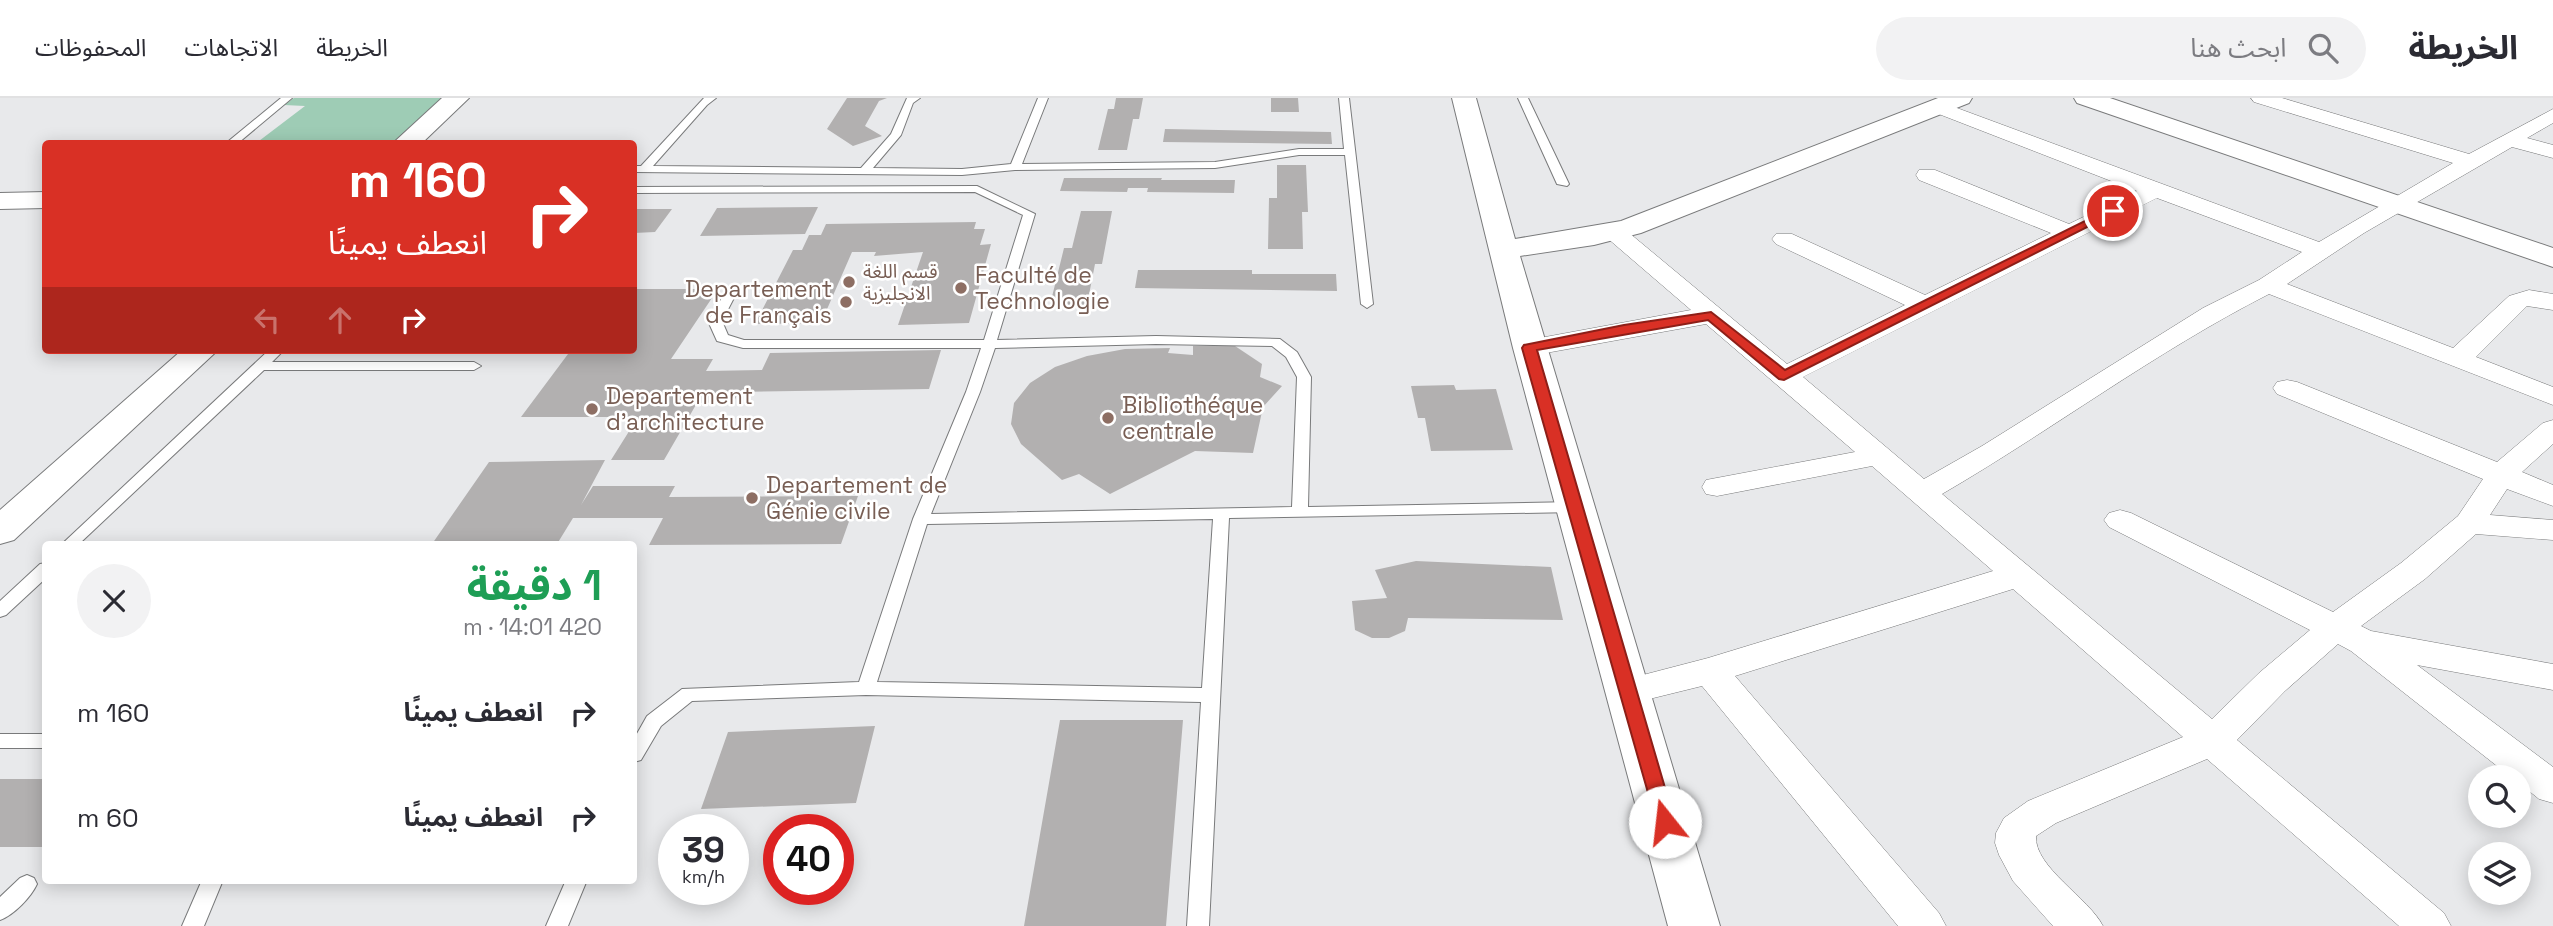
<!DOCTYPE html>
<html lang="ar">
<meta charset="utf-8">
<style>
:root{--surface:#fff;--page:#f2f2f3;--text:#2b2b33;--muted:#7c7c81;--line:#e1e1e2}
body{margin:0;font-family:"Space Grotesk","Noto Sans Arabic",sans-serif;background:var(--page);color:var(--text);direction:rtl;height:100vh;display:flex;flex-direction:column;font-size:26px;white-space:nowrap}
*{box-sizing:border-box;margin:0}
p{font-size:23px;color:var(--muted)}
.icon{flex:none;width:38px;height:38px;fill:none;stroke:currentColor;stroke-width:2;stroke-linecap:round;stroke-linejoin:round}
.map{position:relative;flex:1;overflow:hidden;direction:ltr}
.drawer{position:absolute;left:42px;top:443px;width:595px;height:343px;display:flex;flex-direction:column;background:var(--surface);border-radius:7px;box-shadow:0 4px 18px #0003;direction:rtl}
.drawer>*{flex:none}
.guide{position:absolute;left:42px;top:42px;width:595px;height:214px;border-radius:7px;box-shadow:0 4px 18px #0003;direction:rtl;background:#d93025;color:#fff;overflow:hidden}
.controls{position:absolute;left:2468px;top:667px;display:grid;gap:14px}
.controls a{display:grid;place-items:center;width:63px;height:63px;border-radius:50%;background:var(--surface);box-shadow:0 4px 18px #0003;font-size:35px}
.speed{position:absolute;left:658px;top:716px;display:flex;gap:14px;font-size:35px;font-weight:700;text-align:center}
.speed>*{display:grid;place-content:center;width:91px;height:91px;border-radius:50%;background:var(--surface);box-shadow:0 4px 18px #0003;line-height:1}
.speed small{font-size:18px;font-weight:400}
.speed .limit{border:10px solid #d22;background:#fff;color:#111}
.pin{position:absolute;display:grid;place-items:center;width:60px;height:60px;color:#fff;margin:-30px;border:4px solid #fff;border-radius:50%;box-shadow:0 2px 7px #0007}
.me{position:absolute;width:77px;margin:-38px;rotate:344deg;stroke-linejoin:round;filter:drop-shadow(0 0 5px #0008)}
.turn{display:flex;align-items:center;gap:24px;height:147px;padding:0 35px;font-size:32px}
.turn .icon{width:91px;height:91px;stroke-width:2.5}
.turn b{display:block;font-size:49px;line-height:60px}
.lanes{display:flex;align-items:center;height:66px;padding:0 35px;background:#0003;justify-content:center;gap:35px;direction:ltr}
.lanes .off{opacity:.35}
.round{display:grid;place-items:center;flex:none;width:74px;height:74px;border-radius:37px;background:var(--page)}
.overview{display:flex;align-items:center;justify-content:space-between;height:119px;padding:0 35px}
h1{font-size:42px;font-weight:700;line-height:52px;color:#1e9e55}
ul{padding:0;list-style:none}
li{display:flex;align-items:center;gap:21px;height:105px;padding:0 35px}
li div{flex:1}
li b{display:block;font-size:26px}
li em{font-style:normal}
header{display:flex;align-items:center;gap:42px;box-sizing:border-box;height:98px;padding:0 35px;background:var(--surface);border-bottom:2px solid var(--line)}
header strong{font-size:33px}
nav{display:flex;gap:38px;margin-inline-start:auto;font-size:24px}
.search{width:490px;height:63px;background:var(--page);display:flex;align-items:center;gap:18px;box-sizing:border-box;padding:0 24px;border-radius:38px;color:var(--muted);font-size:26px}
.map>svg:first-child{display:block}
</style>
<header>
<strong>الخريطة</strong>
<div class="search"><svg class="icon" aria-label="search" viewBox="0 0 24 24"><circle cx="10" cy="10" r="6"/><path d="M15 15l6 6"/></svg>ابحث هنا</div>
<nav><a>الخريطة</a><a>الاتجاهات</a><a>المحفوظات</a></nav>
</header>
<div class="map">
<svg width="2553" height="828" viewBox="0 0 2553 828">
<rect width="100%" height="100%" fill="#e8e9eb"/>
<path fill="#9eccb5" d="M 294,0 L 445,0 L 393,45 L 255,46 L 305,8 L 284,7 Z"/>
<path fill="#b2b0b0" d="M 847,0 L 887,0 L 879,3 L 865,28 L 882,38 L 853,48 L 827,31 Z
M 1116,0 L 1143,0 L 1139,21 L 1133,21 L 1127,52 L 1098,52 L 1108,11 L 1114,11 Z
M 1271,0 L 1298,0 L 1299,14 L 1271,14 Z
M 1165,31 L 1331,34 L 1332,46 L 1163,44 Z
M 1277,67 L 1306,67 L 1308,114 L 1302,114 L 1303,151 L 1268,151 L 1269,100 L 1277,100 Z
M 1064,80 L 1162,80 L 1161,82 L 1235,82 L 1234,95 L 1147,94 L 1148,90 L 1128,90 L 1127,94 L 1060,93 Z
M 818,109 L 805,136 L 700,138 L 717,110 Z
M 634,111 L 672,111 L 655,134 L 634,135 Z
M 1081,113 L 1112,113 L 1102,166 L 1095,166 L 1087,207 L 1050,207 L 1064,150 L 1072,150 Z
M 976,124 L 974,131 L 985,131 L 980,147 L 991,146 L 969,225 L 898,227 L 923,154 L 874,158 L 876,154 L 852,154 L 821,225 L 755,226 L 793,152 L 802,152 L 809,137 L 821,137 L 826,126 Z
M 1138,172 L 1252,172 L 1252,176 L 1336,176 L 1337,193 L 1135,190 Z
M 634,191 L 718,191 L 671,261 L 713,261 L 706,273 L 762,272 L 770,255 L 941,252 L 929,291 L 738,294 L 734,304 L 697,305 L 664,362 L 611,362 L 638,319 L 521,319 L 571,252 L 634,252 Z
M 1193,248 L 1235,248 L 1262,266 L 1260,279 L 1282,288 L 1263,309 L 1253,355 L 1195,353 L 1110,396 L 1079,376 L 1062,382 L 1021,346 L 1011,326 L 1014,305 L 1030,285 L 1055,269 L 1087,258 L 1125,251 L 1170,250 L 1168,255 L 1193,257 Z
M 1454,287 L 1456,292 L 1496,291 L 1513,352 L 1431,353 L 1425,320 L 1418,320 L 1411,288 Z
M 605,362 L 581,407 L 593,388 L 675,388 L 669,399 L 858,398 L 841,446 L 649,447 L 663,420 L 573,420 L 557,446 L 432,446 L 489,364 Z
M 1416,463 L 1551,469 L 1563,522 L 1408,520 L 1405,533 L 1389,540 L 1372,540 L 1355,532 L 1352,503 L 1387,500 L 1375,472 Z
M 1060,622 L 1183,622 L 1166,828 L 1024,828 Z
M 875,628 L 856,705 L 701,711 L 728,634 Z
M 0,681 L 46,681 L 46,749 L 0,749 Z"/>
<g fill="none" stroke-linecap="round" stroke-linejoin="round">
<defs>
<path id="lane" d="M 281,0 L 292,0 L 237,46 L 225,46 Z
M 704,0 L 716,0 L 707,7 L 653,68 L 861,70 L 891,36 L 907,0 L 920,0 L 913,5 L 901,37 L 873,70 L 962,71 L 1011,66 L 1038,0 L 1048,0 L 1022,66 L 1215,64 L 1299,51 L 1344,51 L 1339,0 L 1349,0 L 1373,206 L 1367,210 L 1361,206 L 1345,57 L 1299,57 L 1215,70 L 1015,72 L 962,77 L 634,74 L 634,68 L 641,68 Z
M 1518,0 L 1528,0 L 1569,86 L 1567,88 L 1557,86 Z
M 977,88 L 1035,116 L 997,242 L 1156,238 L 1280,241 L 1297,254 L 1311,279 L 1308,409 L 1576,404 L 1584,409 L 1576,414 L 1229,420 L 1209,828 L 1187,828 L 1201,604 L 866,597 L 692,603 L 661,628 L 641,662 L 634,664 L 634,641 L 647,618 L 682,591 L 859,584 L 913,421 L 966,294 L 981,250 L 743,250 L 717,243 L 708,223 L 726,193 L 730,192 L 736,196 L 722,223 L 728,237 L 744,242 L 984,242 L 1023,117 L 975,94 L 634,95 L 634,89 ZM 1156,246 L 1272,248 L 1286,259 L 1297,279 L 1292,409 L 931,416 L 980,294 L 995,250 ZM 1213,421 L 1202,590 L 877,584 L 927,426 Z
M 269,252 L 284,252 L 272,264 L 474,264 L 481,268 L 474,272 L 264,272 L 79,446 L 62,446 Z
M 46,465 L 46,480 L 6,517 L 0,519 L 0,503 L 40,466 Z
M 0,636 L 46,636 L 46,650 L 0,650 Z
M 27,777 L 34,780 L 37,786 C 31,799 14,817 0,822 L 0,799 L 20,780 Z
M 202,782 L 223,782 L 204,828 L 182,828 Z
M 566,782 L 587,782 L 568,828 L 546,828 Z"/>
<path id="street" d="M 2251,0 L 2282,0 L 2469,56 L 2553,11 L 2553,25 L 2527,40 L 2553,47 L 2553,60 L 2512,49 L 2364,135 L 2287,186 L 2453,250 L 2509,198 L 2529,192 L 2553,196 L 2553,212 L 2527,208 L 2476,259 L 2553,289 L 2553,307 L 2269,196 C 2155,254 2052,332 1942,396 L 2212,621 L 2259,575 L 2310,532 L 2109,429 L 2104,422 L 2109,415 L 2120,412 L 2131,415 L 2333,514 L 2401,465 L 2458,418 L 2483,381 L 2277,296 L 2273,290 L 2277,284 L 2287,282 L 2297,284 L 2497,364 L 2543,325 L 2553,322 L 2553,346 L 2522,374 L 2553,387 L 2553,408 L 2507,391 L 2490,417 L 2553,422 L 2553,442 L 2476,436 L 2425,481 L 2361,528 L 2371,533 L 2553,566 L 2553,592 L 2417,567 L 2553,669 L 2553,705 L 2539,701 L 2518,684 L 2518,679 L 2511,679 L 2351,553 L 2338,546 L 2285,593 L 2237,642 L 2444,815 L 2451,828 L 2399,828 L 2207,661 L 2056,725 L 2036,738 C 2034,769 2089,800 2103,828 L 2053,828 L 2013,783 L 1999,757 L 1995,745 L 1996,735 L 2004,720 L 2028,703 L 2183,639 L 2013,491 L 1735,578 L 1939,815 L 1946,828 L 1898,828 L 1702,588 L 1629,606 L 1616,602 L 1611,593 L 1616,584 L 1708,560 L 1993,473 L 1872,368 L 1717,398 L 1706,396 L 1702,389 L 1706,382 L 1855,354 L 1706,226 L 1529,258 L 1519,256 L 1516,250 L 1519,244 L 1529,242 L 1691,212 L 1606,139 L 1602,134 L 1606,129 L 1622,129 L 1787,266 L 1905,207 L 1776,146 L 1772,141 L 1776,136 L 1792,136 L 1925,197 L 2051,135 L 1919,82 L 1916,77 L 1919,72 L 1935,72 L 2069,126 L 2137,93 L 1931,13 L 1928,9 L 1931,5 L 1938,3 L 2319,144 L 2453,65 L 2254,4 ZM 2157,100 L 2302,154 L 2259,182 L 2203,210 L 1982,348 L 1924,381 L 1803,279 Z"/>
<path id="secondary" d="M 442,0 L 469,0 L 421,46 L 392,46 Z
M 1452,0 L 1476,0 L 1515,141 L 1621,123 L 1938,0 L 1972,0 L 1969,5 L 1641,135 L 1594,147 L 1520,158 L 1720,828 L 1668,828 L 1513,250 Z
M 2074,0 L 2110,0 L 2553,150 L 2553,169 L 2077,5 Z
M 46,94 L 46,110 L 0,111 L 0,95 Z
M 182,252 L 218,252 L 14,442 L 0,446 L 0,412 Z"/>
</defs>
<use href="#lane" stroke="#797a7b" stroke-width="2"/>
<use href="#street" stroke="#797a7b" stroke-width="1"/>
<use href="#secondary" stroke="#797a7b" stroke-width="2"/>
<use href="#lane" fill="#fff" fill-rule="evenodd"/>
<use href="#street" fill="#fff" fill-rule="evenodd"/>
<use href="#secondary" fill="#fff" fill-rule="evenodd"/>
</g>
<path fill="#d93025" stroke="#8d1f18" stroke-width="2" d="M 2109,111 L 2119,113 L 1784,282 L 1779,281 L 1708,222 L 1537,252 L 1675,724 L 1672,730 L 1665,732 L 1658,730 L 1522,250 L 1524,247 L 1624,227 L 1711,214 L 1785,272 Z"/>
<g fill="#8d6e63" stroke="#fff" stroke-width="2.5">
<circle cx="849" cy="184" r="7"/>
<circle cx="961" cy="190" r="7"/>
<circle cx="846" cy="204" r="7"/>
<circle cx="592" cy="311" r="7"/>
<circle cx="1108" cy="320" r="7"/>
<circle cx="752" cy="400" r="7"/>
</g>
<g text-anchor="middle" stroke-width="5" stroke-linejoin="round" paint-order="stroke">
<g font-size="19" fill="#785e54" stroke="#fff" text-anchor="start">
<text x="863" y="180">قسم اللغة<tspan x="863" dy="22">الانجليزية</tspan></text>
</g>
<g font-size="23" fill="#785e54" stroke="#fff" text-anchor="start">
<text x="975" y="185">Faculté de<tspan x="975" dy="26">Technologie</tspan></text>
<text x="832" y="199" text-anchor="end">Departement<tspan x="832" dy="26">de Français</tspan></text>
<text x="606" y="306">Departement<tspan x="606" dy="26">d'architecture</tspan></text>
<text x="1122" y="315">Bibliothéque<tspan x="1122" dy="26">centrale</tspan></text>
<text x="766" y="395">Departement de<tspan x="766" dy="26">Génie civile</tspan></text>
</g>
</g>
</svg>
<div class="controls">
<a><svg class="icon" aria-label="search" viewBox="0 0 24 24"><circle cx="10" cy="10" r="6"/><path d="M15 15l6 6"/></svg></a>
<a><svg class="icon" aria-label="layers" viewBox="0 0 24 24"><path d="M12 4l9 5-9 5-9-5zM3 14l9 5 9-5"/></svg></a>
</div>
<div class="speed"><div>39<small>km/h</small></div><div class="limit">40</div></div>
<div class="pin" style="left:2113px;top:113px;background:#d93025"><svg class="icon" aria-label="arrive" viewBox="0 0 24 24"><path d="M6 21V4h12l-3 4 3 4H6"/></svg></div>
<svg class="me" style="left:1665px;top:724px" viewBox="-20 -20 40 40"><circle r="19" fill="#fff"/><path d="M0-13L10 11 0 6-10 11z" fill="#d93025"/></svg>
<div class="guide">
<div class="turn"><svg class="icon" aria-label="right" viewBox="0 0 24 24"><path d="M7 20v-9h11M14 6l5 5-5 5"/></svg><div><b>160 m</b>انعطف يمينًا</div></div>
<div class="lanes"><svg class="icon off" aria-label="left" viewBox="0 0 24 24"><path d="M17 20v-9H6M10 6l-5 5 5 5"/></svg><svg class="icon off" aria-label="ahead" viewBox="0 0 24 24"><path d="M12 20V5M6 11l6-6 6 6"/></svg><svg class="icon" aria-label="right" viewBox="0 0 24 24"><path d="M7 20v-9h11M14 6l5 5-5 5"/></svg></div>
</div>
<section class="drawer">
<div class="overview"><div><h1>1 دقيقة</h1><p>420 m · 14:01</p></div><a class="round"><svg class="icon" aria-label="close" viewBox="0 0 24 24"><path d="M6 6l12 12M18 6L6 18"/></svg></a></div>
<ul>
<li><svg class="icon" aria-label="right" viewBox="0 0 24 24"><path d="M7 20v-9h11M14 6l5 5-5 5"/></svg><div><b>انعطف يمينًا</b></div><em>160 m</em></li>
<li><svg class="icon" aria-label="right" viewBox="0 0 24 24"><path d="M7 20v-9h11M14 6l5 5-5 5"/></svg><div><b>انعطف يمينًا</b></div><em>60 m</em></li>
</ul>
</section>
</div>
